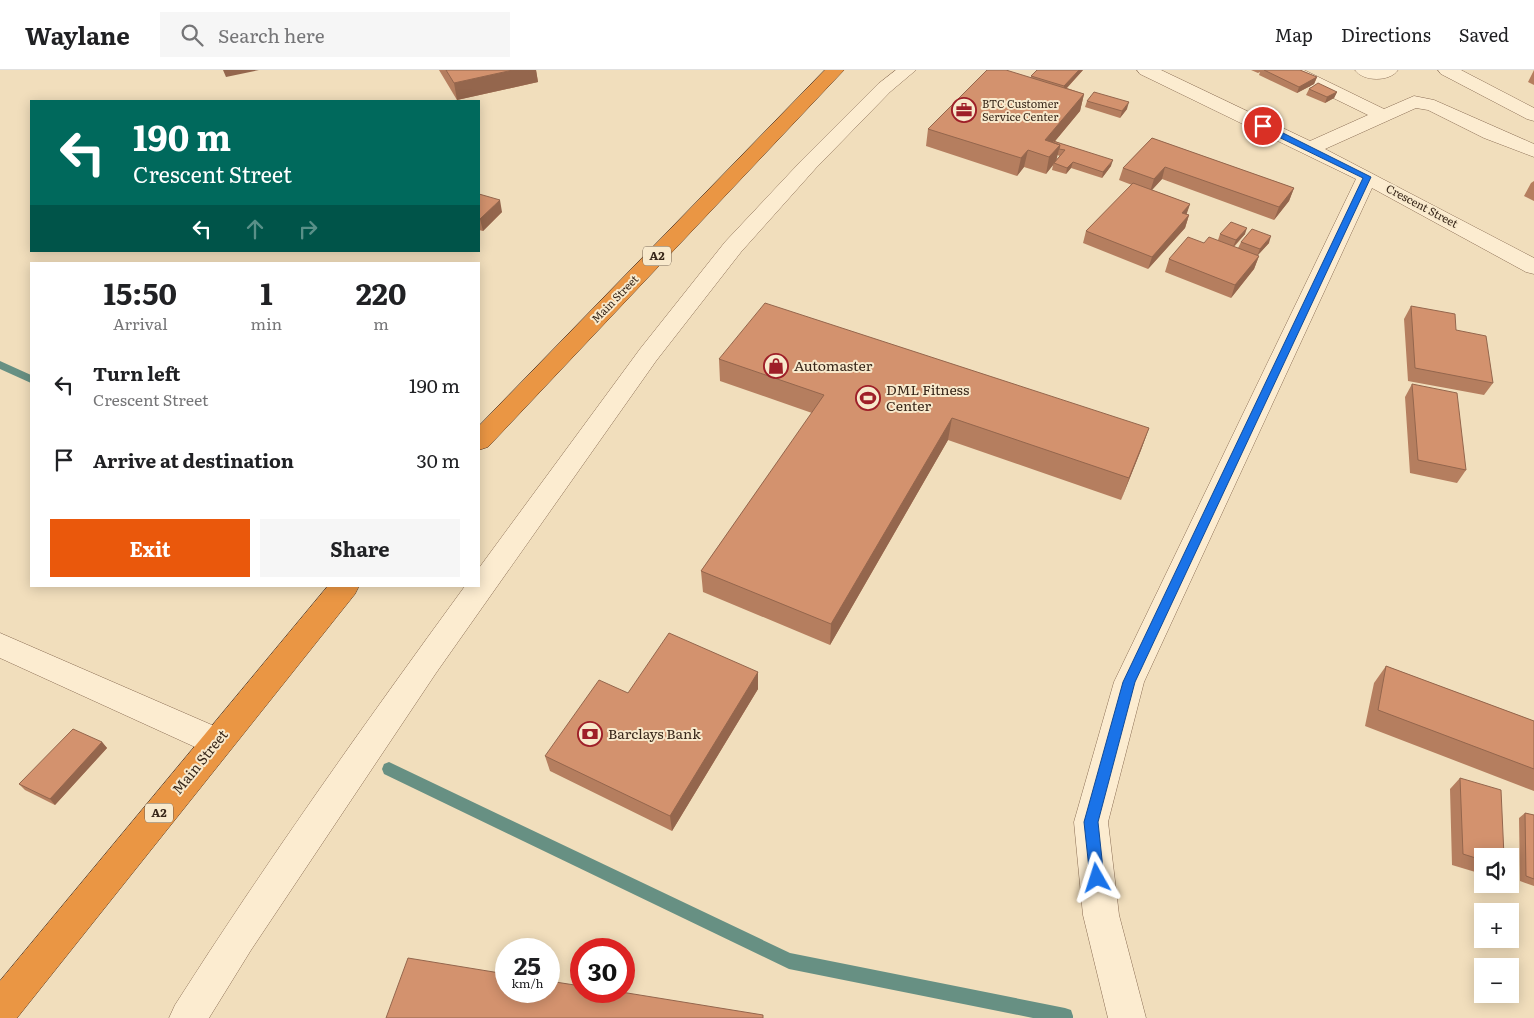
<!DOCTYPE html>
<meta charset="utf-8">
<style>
:root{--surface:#fff;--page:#f6f6f6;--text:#202124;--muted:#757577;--line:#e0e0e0;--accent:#ea580c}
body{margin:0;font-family:Literata,serif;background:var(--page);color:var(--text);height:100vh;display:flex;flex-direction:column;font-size:19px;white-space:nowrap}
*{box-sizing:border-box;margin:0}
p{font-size:16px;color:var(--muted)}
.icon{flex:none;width:28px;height:28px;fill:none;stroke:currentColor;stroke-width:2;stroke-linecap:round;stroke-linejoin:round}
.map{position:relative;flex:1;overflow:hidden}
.panel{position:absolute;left:30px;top:192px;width:450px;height:325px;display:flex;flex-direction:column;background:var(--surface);border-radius:0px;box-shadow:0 2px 12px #0003}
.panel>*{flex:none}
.top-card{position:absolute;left:30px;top:30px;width:450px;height:152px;border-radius:0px;box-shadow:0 2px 12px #0003;background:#00695c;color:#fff;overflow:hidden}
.tools{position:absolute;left:1474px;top:778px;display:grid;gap:10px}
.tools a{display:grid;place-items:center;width:45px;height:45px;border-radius:0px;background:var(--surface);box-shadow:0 2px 12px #0003;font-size:25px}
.speed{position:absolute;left:495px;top:868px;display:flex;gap:10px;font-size:25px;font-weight:700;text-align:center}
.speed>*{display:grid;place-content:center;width:65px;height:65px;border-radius:50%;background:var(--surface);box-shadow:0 2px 12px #0003;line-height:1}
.speed small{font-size:12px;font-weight:400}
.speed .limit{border:8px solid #d22;background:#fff;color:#111}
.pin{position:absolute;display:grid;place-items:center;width:42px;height:42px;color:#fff;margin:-21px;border:2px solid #fff;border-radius:50%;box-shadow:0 1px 5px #0007}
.me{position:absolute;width:55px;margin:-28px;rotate:354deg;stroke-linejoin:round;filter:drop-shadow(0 0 4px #0008)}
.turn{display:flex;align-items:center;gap:18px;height:105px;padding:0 20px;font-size:22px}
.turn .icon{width:65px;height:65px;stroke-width:2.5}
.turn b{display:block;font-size:35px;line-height:42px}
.lanes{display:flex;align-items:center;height:48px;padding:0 20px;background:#0003;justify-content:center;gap:25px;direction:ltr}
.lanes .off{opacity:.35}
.eta{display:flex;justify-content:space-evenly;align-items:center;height:85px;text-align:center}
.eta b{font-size:30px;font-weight:700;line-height:35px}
.action{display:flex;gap:10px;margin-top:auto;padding:10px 20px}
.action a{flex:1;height:58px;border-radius:0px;background:var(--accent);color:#fff;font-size:20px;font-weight:700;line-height:58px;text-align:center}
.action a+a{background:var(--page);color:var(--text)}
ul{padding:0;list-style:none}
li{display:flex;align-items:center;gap:15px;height:75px;padding:0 20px}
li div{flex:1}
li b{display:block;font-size:19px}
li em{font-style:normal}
header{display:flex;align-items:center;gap:30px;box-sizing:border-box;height:70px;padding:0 25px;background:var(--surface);border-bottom:1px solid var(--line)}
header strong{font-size:24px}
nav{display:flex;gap:28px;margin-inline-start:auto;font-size:18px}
.search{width:350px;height:45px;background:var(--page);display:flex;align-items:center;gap:12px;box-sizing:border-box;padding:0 18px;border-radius:0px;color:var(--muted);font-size:19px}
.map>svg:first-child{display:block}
</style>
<header>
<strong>Waylane</strong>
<div class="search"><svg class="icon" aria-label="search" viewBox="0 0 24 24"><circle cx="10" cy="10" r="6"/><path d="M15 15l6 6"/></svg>Search here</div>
<nav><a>Map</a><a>Directions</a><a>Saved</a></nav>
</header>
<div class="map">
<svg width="1534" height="948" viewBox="0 0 1534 948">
<rect width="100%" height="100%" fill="#f1debc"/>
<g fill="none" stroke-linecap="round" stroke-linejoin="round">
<path fill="#679083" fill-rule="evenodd" d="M 0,291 L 31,305 L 31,313 L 0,299 Z
M 389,692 L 790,883 L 1065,938 L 1071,940 L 1073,946 L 1073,948 L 1033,948 L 789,899 L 384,704 L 382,699 L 384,694 Z"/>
<defs>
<path id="minor" d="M 896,0 L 916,0 L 890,22 L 816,98 L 741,182 L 656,291 L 436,603 L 251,880 L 209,948 L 169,948 L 175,935 C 266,792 365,653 465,516 L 479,516 L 479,498 L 640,279 L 725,172 L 802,90 L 878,14 Z
M 1137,0 L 1161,0 L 1310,71 L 1368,45 L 1284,4 L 1281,0 L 1304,0 L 1384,39 L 1414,26 L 1434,30 L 1534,74 L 1534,87 L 1484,68 L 1428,40 L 1416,38 L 1325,79 L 1534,188 L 1534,204 L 1526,202 L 1372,118 L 1144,612 L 1108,752 L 1119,845 L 1146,948 L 1108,948 L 1083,845 L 1074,752 L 1114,612 L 1356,109 L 1140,4 Z
M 1355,0 L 1398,0 C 1390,12 1363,12 1355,0 Z
M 1438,0 L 1461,0 L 1534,38 L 1534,51 L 1527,49 L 1441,4 Z
M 0,563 L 228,662 L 233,672 L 228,682 L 217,686 L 206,682 L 0,588 Z"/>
<path id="highway" d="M 825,0 L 844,0 L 488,377 L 479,380 L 479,356 Z
M 328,516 L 359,516 L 355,524 L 17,948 L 0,948 L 0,911 Z"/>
</defs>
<use href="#minor" stroke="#8a6d54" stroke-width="1"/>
<use href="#highway" stroke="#573c29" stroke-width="1"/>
<use href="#minor" fill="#fcecd0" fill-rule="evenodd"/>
<use href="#highway" fill="#ea9644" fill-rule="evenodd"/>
</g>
<path fill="#b57e5f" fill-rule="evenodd" d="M 439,0 L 536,0 L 538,12 L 457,30 Z
M 1083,0 L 1067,18 L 1084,24 L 1080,41 L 1055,71 L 1111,96 L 1102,108 L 1071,98 L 1066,104 L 1052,100 L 1053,95 L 1046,104 L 1024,97 L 1017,106 L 926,76 L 928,59 L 1031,7 L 1031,6 ZM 1057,85 L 1060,86 L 1056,90 Z
M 1251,0 L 1300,0 L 1317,7 L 1314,14 L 1297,23 L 1259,5 L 1260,2 L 1258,3 Z
M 1534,0 L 1534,15 L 1528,12 Z
M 1309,19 L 1337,22 L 1334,28 L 1325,33 L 1306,25 Z
M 1087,31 L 1127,39 L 1120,48 L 1085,37 Z
M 1152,68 L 1294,118 L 1289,131 L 1274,150 L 1162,109 L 1152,120 L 1190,134 L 1186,144 L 1189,145 L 1185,158 L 1148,199 L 1083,173 L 1086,161 L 1132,115 L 1119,110 L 1123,98 Z
M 1534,111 L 1534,131 L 1524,126 L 1531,113 Z
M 479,124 L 502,142 L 483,161 L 479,160 Z
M 1220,164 L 1245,164 L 1234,177 L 1238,178 L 1241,172 L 1269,173 L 1257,186 L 1259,186 L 1254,199 L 1231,228 L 1165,202 L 1169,189 L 1204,173 L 1218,170 Z
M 1411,236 L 1456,260 L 1493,313 L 1484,325 L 1408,311 L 1404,249 Z
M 719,289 L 1149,358 L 1141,380 L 1121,430 L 948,370 L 830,575 L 703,522 L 701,501 L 812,343 L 720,311 Z
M 1412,314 L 1466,400 L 1457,413 L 1410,403 L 1405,327 Z
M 1386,596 L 1534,651 L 1534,721 L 1365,656 L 1374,613 Z
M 758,602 L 758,619 L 672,761 L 550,701 L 545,686 L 628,623 Z
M 102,672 L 107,678 L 55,735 L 25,720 L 19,714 Z
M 1460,708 L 1482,786 L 1482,804 L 1452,795 L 1450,719 Z
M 1525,743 L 1534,745 L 1534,816 L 1520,811 L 1519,748 Z"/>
<path fill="#94664d" d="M 223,0 L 259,0 L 226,7 Z
M 513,0 L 536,0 L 538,12 L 457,30 L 454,13 Z
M 1079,0 L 1083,0 L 1063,22 L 1064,16 Z
M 1317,7 L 1314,14 L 1297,23 L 1299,17 Z
M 1337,22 L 1334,28 L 1325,33 L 1327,27 Z
M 1084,24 L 1080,41 L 1051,76 L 1045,70 Z
M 1129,32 L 1127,39 L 1120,48 L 1122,41 Z
M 1060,75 L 1056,92 L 1054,93 L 1053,95 L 1046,104 L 1049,87 Z
M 1028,80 L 1024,97 L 1017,106 L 1021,88 Z
M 1113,90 L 1111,96 L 1102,108 L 1103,102 Z
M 1073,92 L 1071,98 L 1066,104 L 1067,98 Z
M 1165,97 L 1162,109 L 1150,122 L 1154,109 Z
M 1294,118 L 1289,131 L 1274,150 L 1279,137 Z
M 500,130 L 502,142 L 483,161 L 480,149 Z
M 1190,134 L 1186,146 L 1182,143 Z
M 1189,145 L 1185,158 L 1148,199 L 1152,187 Z
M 1247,158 L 1245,164 L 1233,177 L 1236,170 Z
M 1271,166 L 1269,173 L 1257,186 L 1260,179 Z
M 1259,186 L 1254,199 L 1231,228 L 1235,215 Z
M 952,348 L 948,370 L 830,575 L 831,554 Z
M 1149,358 L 1141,380 L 1121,430 L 1129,408 Z
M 758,602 L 758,619 L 672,761 L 670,746 Z
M 102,672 L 107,678 L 55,735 L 50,729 Z"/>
<path fill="#d3926e" stroke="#94664d" d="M 446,0 L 513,0 L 454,13 Z
M 987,0 L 1006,0 L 1084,24 L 1045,70 L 1060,75 L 1049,87 L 1028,80 L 1021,88 L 928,59 Z
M 1037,0 L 1079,0 L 1064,16 L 1031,6 Z
M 1264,0 L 1300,0 L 1317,7 L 1299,17 Z
M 1318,13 L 1337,22 L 1327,27 L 1309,19 Z
M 1094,22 L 1129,32 L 1122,41 L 1087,31 Z
M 1152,68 L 1294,118 L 1279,137 L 1165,97 L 1154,109 L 1123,98 Z
M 1053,71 L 1113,90 L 1103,102 L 1073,92 L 1067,98 L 1054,93 L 1065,80 L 1059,79 L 1060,75 L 1052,72 Z
M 1133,113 L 1190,134 L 1182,143 L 1189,145 L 1152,187 L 1086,161 Z
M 479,124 L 500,130 L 480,149 L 479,148 Z
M 1231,152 L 1247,158 L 1236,170 L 1220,164 Z
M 1252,159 L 1271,166 L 1260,179 L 1241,172 Z
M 1188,167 L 1204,173 L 1209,167 L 1259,186 L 1235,215 L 1169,189 Z
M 765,233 L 1149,358 L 1129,408 L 952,348 L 831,554 L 701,501 L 824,325 L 719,289 Z
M 1411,236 L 1455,244 L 1456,260 L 1486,266 L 1493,313 L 1415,298 Z
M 1412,314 L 1457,323 L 1466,400 L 1418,390 Z
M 669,563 L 758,602 L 670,746 L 545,686 L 599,610 L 628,623 Z
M 1386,596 L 1534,651 L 1534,699 L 1378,640 Z
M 73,659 L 102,672 L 50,729 L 19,714 Z
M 1460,708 L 1501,720 L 1504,786 L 1482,786 L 1482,790 L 1463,784 Z
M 1525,743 L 1534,745 L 1534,809 L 1526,806 Z
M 408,888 L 506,904 L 506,921 L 549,921 L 549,911 L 581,916 L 581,921 L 615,921 L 763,945 L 763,948 L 386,948 Z"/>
<path fill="#1a73e8" stroke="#114b97" d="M 1260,54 L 1265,54 L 1371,107 L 1135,612 L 1098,752 L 1104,808 L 1102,812 L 1097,814 L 1092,812 L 1090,808 L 1084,752 L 1123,612 L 1363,108 L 1260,58 Z"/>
<defs>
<symbol id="office-ring" viewBox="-11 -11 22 22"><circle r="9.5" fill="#f8e9cc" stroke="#9e1f28" stroke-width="1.5"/><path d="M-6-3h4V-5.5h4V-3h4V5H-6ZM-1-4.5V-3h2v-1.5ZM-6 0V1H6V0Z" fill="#9e1f28"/></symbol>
<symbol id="shop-ring" viewBox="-11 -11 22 22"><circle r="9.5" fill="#f8e9cc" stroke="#9e1f28" stroke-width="1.5"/><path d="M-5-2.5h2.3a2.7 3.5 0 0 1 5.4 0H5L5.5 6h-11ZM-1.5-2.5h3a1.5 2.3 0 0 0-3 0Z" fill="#9e1f28"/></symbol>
<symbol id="stadium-ring" viewBox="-11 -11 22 22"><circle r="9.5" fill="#f8e9cc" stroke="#9e1f28" stroke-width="1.5"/><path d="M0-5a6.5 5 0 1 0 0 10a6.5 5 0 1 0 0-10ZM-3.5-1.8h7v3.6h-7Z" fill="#9e1f28"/></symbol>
<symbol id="bank-ring" viewBox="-11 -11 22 22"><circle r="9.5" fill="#f8e9cc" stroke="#9e1f28" stroke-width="1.5"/><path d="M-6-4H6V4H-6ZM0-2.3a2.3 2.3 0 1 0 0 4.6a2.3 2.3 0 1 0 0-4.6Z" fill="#9e1f28"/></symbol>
</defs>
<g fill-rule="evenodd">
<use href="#office-ring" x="950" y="26" width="28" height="28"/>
<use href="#shop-ring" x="762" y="282" width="28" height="28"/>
<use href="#stadium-ring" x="854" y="314" width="28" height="28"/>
<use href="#bank-ring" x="576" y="650" width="28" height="28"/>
</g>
<g text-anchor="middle" stroke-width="4" stroke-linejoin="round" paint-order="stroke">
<g font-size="11" fill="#38271a" stroke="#f8e9cc" text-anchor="start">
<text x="982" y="38">BTC Customer<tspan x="982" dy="13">Service Center</tspan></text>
</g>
<g font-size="11" fill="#38271a" stroke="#f8e9cc">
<text transform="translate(1422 136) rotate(28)" y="4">Crescent Street</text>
<text transform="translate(615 229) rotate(-46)" y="4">Main Street</text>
</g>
<g fill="#f8e9cc" stroke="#72614f" stroke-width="1">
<rect x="643" y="176.5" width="28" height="19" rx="4"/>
<rect x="145" y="733.5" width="28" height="19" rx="4"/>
</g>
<g font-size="12" font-weight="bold" fill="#38271a">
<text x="657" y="190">A2</text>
<text x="159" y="747">A2</text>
</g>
<g font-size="14" fill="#38271a" stroke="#f8e9cc" text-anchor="start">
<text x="794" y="301">Automaster</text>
<text x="886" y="325">DML Fitness<tspan x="886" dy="16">Center</tspan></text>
<text x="608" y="669">Barclays Bank</text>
</g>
<g font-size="14" fill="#38271a" stroke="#f8e9cc">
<text transform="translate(200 692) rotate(-51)" y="5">Main Street</text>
</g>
</g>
</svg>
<div class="tools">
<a><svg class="icon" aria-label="sound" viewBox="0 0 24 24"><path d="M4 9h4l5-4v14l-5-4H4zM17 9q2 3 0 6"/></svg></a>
<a>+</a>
<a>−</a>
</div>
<div class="speed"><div>25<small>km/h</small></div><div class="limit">30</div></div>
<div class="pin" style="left:1263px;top:56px;background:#d93025"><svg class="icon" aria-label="arrive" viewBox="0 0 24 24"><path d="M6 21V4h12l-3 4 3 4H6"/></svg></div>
<svg class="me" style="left:1097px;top:808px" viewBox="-20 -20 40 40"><path d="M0-17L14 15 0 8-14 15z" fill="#1a73e8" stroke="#fff" stroke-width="4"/></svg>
<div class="top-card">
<div class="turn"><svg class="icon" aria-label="left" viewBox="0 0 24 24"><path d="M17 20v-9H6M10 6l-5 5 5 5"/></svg><div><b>190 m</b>Crescent Street</div></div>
<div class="lanes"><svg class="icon" aria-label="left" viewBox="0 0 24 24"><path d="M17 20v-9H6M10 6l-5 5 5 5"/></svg><svg class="icon off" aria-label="ahead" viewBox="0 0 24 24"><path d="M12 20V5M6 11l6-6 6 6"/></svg><svg class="icon off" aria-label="right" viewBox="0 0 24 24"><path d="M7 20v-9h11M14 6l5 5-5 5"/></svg></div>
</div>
<section class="panel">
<div class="eta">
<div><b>15:50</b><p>Arrival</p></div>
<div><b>1</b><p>min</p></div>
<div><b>220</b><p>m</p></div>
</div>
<ul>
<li><svg class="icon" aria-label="left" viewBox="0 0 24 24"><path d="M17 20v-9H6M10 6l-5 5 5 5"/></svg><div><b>Turn left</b><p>Crescent Street</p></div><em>190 m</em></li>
<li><svg class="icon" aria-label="arrive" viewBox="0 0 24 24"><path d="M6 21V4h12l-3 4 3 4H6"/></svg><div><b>Arrive at destination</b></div><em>30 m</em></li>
</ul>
<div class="action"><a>Exit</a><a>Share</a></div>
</section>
</div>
